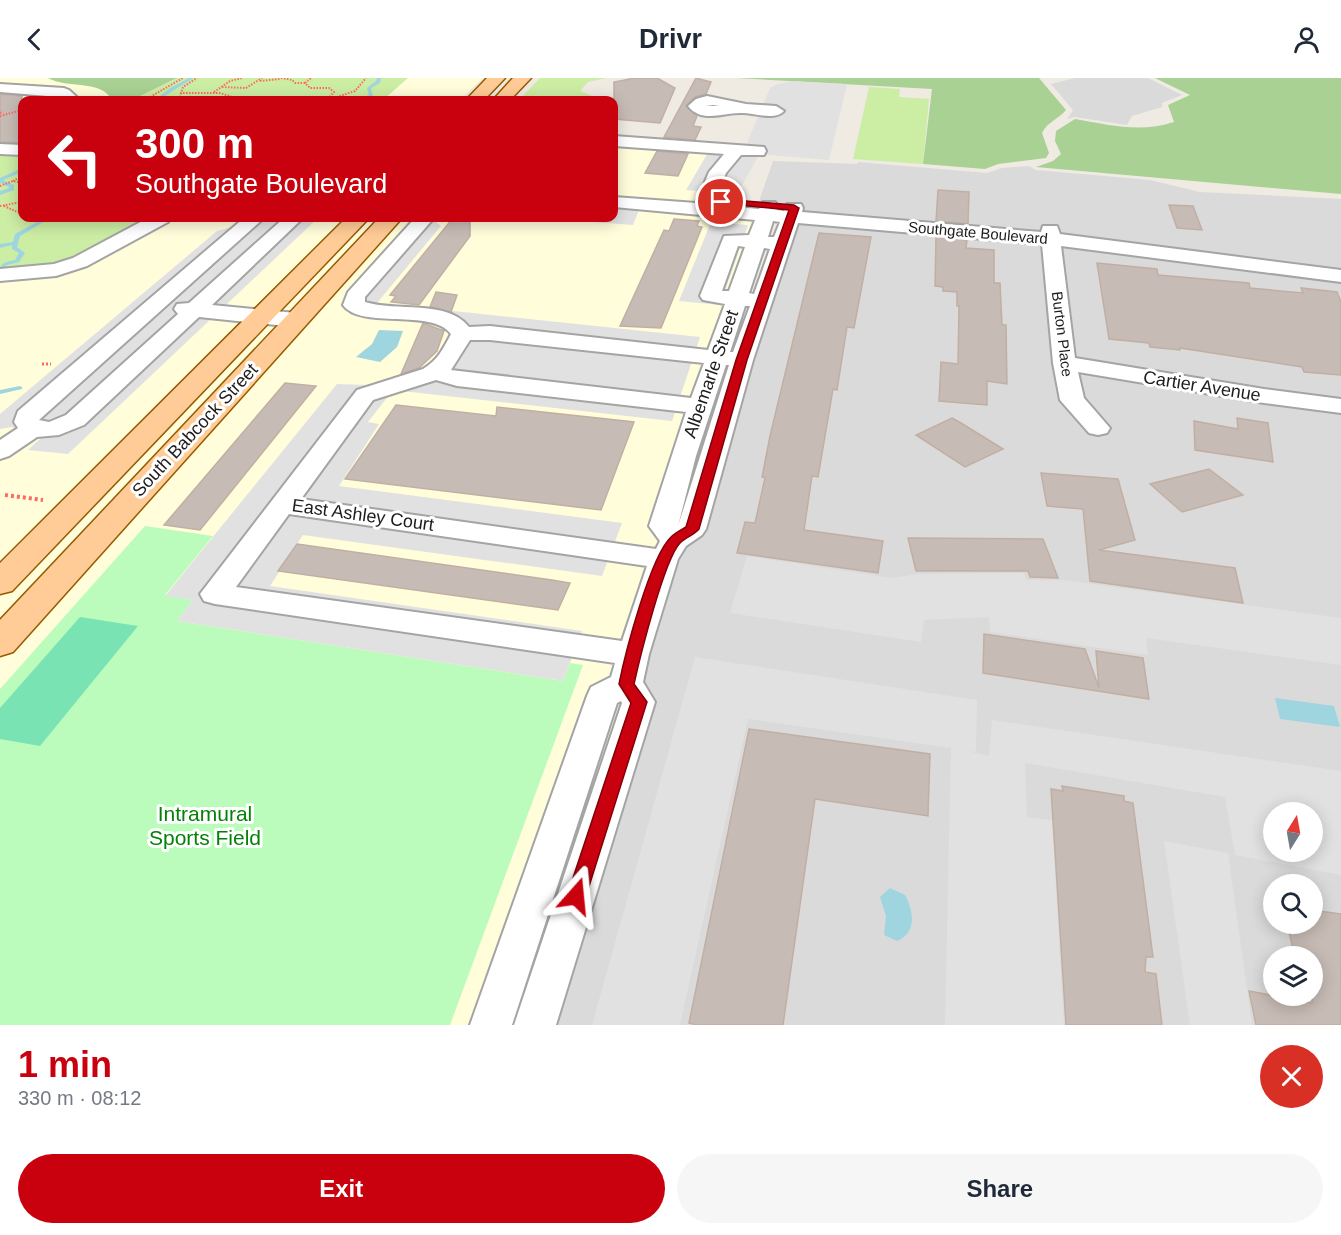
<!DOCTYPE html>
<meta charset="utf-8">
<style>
:root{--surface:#fff;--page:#f6f6f7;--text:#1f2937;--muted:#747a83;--accent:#c9000d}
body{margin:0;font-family:Arial,sans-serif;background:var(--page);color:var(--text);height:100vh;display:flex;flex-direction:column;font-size:22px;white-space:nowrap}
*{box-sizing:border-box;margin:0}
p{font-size:20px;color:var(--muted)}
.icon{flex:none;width:33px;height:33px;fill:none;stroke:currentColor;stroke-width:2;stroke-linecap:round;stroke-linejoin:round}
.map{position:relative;height:947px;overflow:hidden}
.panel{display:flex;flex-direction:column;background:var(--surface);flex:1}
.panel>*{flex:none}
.hud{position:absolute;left:18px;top:18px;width:600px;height:126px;border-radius:12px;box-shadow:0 3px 15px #0003;background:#c9000d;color:#fff;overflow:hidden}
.needle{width:39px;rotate:11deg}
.controls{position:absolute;left:1263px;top:724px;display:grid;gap:12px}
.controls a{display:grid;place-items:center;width:60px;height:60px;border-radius:50%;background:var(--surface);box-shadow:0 3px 15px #0003;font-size:30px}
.pin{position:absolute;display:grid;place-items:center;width:51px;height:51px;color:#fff;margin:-26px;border:3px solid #fff;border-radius:50%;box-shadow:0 2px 6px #0007}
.me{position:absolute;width:66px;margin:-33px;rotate:18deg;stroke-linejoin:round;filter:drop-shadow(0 0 4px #0008)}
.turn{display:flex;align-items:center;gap:21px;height:126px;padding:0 18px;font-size:27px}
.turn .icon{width:78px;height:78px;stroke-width:2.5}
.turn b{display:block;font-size:42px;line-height:51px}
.round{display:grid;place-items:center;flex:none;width:63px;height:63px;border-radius:32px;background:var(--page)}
.head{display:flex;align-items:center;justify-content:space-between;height:102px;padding:0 18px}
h1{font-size:36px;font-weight:800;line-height:45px;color:var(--accent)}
.cta{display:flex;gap:12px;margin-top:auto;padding:12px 18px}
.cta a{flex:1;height:69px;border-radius:36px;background:var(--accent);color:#fff;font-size:24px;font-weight:800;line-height:69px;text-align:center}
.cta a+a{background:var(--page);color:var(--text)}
header{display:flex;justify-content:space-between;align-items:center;height:78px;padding:0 18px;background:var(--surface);font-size:27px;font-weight:800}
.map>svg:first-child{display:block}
</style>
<header><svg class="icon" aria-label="back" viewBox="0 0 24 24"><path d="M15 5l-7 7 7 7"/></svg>Drivr<svg class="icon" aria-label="person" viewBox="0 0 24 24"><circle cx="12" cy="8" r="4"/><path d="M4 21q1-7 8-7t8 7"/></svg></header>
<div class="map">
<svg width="1341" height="947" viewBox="0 0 1341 947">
<rect width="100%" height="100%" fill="#efeae2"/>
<path fill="#dbdada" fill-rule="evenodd" d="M 1075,0 L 1148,0 L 1182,17 L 1162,25 L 1162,29 L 1132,38 L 1127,47 L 1075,39 L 1067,41 L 1073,32 L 1051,6 Z
M 773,83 L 857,86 L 858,84 L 987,95 L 1002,90 L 1029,88 L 1036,92 L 1150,102 L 1200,114 L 1341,121 L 1341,947 L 536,947 L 635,615 L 783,138 L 756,132 ZM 1274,735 L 1312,735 L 1312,774 L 1274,774 ZM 1274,807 L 1312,807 L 1312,846 L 1274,846 ZM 1274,879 L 1312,879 L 1312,918 L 1274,918 Z"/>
<path fill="#fffdda" d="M 0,0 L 483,0 L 460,22 L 22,22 L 22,140 L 614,140 L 614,69 L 755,79 L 732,134 L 775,138 L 728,280 L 719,314 L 708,329 L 696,379 L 518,947 L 0,947 Z"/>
<path fill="#cceda4" d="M 177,0 L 408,0 L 383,22 L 132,22 Z
M 540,0 L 606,0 L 588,4 L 580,13 L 602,22 L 519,22 Z
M 869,9 L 900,11 L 899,19 L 929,21 L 923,86 L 853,81 Z
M 22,70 L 22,140 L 161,140 L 80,184 L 0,197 L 0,71 Z"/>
<path fill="#a9d194" d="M 48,0 L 177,0 L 132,22 L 112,22 C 101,1 67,11 48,0 Z
M 736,0 L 1039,0 L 1066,32 C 1059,41 1047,44 1042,55 L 1049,75 L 1046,80 L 998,86 L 985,91 L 923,86 L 932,11 Z
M 1155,0 L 1341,0 L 1341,116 L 1036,89 L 1053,83 L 1061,76 L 1055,63 L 1056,53 L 1075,41 C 1109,47 1141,55 1174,44 L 1168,27 L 1190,17 Z"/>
<path fill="#bbfcbc" d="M 145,448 L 213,458 L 165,517 L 193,522 L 177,543 L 563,603 L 570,585 L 583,587 L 450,947 L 0,947 L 0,611 Z"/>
<path fill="#7ae3b4" d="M 80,539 L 138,548 L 40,668 L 0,661 L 0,630 Z"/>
<path fill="#e1e1e1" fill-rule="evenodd" d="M 794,3 L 847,6 L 829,82 L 759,76 L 738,116 L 686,112 L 709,73 L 743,75 L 770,10 L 778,6 Z
M 614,129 L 639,132 L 633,147 L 538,140 L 614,140 Z
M 247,140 L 318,140 L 68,376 L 28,372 L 41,360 L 12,349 L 0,351 L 0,336 L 217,153 L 239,147 Z
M 418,140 L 439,140 L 436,144 L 441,148 L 377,225 L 700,259 L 672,343 L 393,312 L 368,344 L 379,346 L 339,408 L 622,445 L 602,498 L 303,457 L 270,508 L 582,553 L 563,603 L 177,543 L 193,522 L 165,518 L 337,306 L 368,307 L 429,292 L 450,267 L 453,252 L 433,243 L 363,237 L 345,231 L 344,221 Z
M 711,144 L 748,147 L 720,227 L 679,223 Z
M 747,478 L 892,500 L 918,496 L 1024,495 L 1027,502 L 1064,502 L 1341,540 L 1341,587 L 1146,560 L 1148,577 L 990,554 L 989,539 L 924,542 L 921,564 L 730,535 Z
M 695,579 L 977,622 L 976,674 L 967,673 L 989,678 L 992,642 L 1341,693 L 1341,797 L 1235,777 L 1225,719 L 1025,685 L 1027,739 L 1052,742 L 1064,947 L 945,947 L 951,670 L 748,641 L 680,947 L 592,947 ZM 1274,735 L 1312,735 L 1312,774 L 1274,774 Z
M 1164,763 L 1228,775 L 1252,947 L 1190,947 Z"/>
<path fill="#9fd5df" d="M 379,252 L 403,253 L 397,269 L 380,284 L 356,279 L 372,266 Z
M 1275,620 L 1334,628 L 1340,649 L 1280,641 Z
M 890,810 L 905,817 C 914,833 917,855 897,863 L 884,857 L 886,838 L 880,819 Z"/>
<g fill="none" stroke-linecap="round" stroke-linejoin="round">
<path fill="#9fd5df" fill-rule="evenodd" d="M 189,0 L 194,0 L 174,12 L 159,22 L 155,22 L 170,10 Z
M 377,0 L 381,0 L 380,5 L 371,10 L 373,19 L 363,22 L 358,22 L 358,21 L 369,17 L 367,10 L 376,3 Z
M 20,91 L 22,91 L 22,94 L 3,102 L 14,107 L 14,112 L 0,117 L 0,113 L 9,110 L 9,109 L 0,105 L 0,100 Z
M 44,140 L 50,140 L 20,158 L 17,169 L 25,175 L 19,184 L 7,187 L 0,194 C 0,184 7,184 15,182 L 19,175 L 12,171 L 12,167 L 0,170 L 0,166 L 13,164 L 15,156 Z
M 20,308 L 22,309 L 22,311 L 0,316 L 0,312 Z"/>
</g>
<path fill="#c7bbb5" stroke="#c1afa3" stroke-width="1.5" d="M 635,0 L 657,0 L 675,10 L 660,45 L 614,41 L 614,4 Z
M 696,0 L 711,4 L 706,16 L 695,19 L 686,28 L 697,38 L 693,48 L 701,49 L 695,62 L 664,59 Z
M 0,16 L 22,18 L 22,65 L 0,64 Z
M 657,73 L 688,76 L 678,98 L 645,95 Z
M 938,112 L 969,114 L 968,146 L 936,143 Z
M 1169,127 L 1193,128 L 1202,152 L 1177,150 Z
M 453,140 L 470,140 L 470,158 L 419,227 L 391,224 L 396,218 L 390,217 Z
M 674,141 L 699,143 L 697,148 L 702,149 L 661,250 L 620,248 L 664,152 L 669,153 Z
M 819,155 L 871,159 L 854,250 L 847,249 L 837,312 L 833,311 L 818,399 L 812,398 L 804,452 L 883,463 L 878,495 L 737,475 L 745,444 L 755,445 L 765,400 L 762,399 L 770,358 Z
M 936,159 L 967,162 L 966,170 L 994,172 L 994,205 L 1000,205 L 1002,247 L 1006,247 L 1007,306 L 987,303 L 987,327 L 939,323 L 941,284 L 958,286 L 959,228 L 957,228 L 957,214 L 943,213 L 943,209 L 935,208 Z
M 1097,185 L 1157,191 L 1158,197 L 1249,205 L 1250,210 L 1303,215 L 1301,210 L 1337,214 L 1341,224 L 1341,297 L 1304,294 L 1302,289 L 1180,270 L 1180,272 L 1150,269 L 1149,265 L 1109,261 Z
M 436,214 L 457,217 L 451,234 L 430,229 Z
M 423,245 L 444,253 L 437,273 L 419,290 L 401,296 Z
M 285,305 L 316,308 L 200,452 L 164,447 Z
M 396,327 L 496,338 L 497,329 L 634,344 L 601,432 L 345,401 Z
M 952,340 L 961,345 L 1003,371 L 965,389 L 916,357 Z
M 1237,340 L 1268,345 L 1273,384 L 1195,372 L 1194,343 L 1238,351 Z
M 1209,391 L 1243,417 L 1182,434 L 1150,406 Z
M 1041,395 L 1118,401 L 1135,462 L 1099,472 L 1235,490 L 1243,525 L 1090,503 L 1083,431 L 1047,428 Z
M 908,460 L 1043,461 L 1058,500 L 1030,499 L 1028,493 L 916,493 Z
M 297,466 L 552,502 L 570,505 L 558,532 L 278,493 Z
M 984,556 L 1085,571 L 1099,610 L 1096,573 L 1143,580 L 1149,621 L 983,595 Z
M 749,651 L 930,676 L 928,738 L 815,721 L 783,947 L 696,947 L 689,945 Z
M 1062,708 L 1124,718 L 1124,723 L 1133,725 L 1153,879 L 1146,879 L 1145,894 L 1156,896 L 1162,947 L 1066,947 L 1051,711 L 1063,713 Z
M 1312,832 L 1341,836 L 1341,947 L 1256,947 L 1249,913 L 1312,925 L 1312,879 L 1295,879 L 1287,846 L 1312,846 Z"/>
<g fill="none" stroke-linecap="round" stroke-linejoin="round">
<defs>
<path id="minor" d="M 0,6 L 64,10 L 69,12 L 80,22 L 64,22 L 60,19 L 0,14 Z
M 707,18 L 746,26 L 776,28 L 784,33 C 775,43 754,35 742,35 C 724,34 702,46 688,28 L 696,21 ZM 713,27 L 720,28 L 706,28 Z
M 614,58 L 764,69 L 766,73 L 764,77 L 741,77 L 726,95 L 714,127 L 759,131 L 763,124 L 775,124 L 778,128 L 777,132 L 784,133 L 787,126 L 801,126 L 803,130 L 802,134 L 1041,154 L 1043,148 L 1057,148 L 1060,156 L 1341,192 L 1341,204 L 1061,168 L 1075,280 L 1264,311 L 1341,321 L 1341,335 L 1264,325 L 1078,294 L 1084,320 L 1110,350 L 1107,355 L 1098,357 L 1089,355 L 1060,322 L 1053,285 L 1042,166 L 798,145 L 753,282 L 706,451 L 702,457 L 686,468 L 678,481 L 649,576 L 643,604 L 655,624 L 556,947 L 514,947 L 622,625 L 621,623 L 617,625 L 512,947 L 470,947 L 587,618 L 591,609 L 611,599 L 615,585 L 215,526 L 204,523 L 200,516 L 357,312 L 423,291 C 438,282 443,271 451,256 C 432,230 361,252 343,227 L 348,214 L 415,140 L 434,140 L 365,219 L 365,224 C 395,234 448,221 469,249 L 490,248 L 708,272 L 725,226 L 703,222 L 700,218 L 724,158 L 749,157 L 755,142 L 614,129 L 614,119 L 696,125 L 709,94 L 724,76 L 614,68 ZM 773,143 L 780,144 L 774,159 L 768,159 ZM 738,168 L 745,169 L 729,213 L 722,213 ZM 764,170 L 770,171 L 754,216 L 749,215 ZM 745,228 L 750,228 L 733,274 L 730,274 ZM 470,262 L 490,262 L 704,285 L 691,320 L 451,292 ZM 726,287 L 729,287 L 678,448 L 696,378 ZM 436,302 L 457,308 L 686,334 L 649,448 L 660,463 L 656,471 L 301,421 L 373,322 ZM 289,436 L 647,488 L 622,563 L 236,509 Z
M 0,66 L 22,67 L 22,77 L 0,76 Z
M 148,140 L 170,140 L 168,144 L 87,188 L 56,198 L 0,203 L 0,191 L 54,186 L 73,180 Z
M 244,140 L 264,140 L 39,342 L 49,344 L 66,337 L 178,236 L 174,231 L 177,226 L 189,225 L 284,140 L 303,140 L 212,227 L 296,235 L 304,237 L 307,242 L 304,247 L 296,249 L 199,239 L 84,347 L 59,357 L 37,359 L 9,378 L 0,381 L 0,362 L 18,350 L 14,344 L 18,333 Z"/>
<path id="major" d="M 487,0 L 505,0 L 484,22 L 466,22 Z
M 513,0 L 531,0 L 510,22 L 493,22 Z
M 346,140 L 369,140 L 12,513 L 0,516 L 0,485 Z
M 379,140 L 402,140 L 13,574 L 0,578 L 0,542 Z"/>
</defs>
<use href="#minor" stroke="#a4a4a4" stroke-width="4"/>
<use href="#major" stroke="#955b00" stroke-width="3"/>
<path stroke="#ff6962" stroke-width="2" stroke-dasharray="1.5 1.5" stroke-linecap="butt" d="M 281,0 L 292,2 L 295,5 L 305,5 L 310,10 L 329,10 L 334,14 L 327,22
M 260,3 L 280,1
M 305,5 L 311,0
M 222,9 L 246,10 L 262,0
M 214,14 L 230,3 L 242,0
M 180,15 L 220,15 L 241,22
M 145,22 L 183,0
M 179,22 L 183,9 L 197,0
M 328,22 L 355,13 L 366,0
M 0,35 L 3,34
M 0,38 L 22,32
M 13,103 L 22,98
M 0,108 L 13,103 L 22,105
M 0,128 L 22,124
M 4,128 L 22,136"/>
<path stroke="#ff6962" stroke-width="3" stroke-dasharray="2 2" stroke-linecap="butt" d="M 42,286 L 51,286"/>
<path stroke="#ff6962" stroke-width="4" stroke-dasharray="3 3" stroke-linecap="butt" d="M 5,417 L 43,422"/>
<use href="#minor" fill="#fff" fill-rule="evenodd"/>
<use href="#major" fill="#ffcb96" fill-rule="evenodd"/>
</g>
<path fill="#c9000d" stroke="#830008" stroke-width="1.5" d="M 721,121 L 794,127 L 799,130 L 747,282 L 699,451 C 694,457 686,459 680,465 C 664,482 640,579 634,606 L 647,624 L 586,818 L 583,824 L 576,826 L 570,824 L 567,818 L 631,625 L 619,606 C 625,576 650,479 671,459 C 675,455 681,452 686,449 L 736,282 L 789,132 L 718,125 L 717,124 Z"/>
<g text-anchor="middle" stroke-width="6" stroke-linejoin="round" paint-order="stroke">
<g font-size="15" fill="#1d1d1d" stroke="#fff">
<text transform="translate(978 155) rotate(5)" y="5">Southgate Boulevard</text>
<text transform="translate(1062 256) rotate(83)" y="5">Burton Place</text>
</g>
<g font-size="18" fill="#1d1d1d" stroke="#fff">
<text transform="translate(711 296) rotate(-71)" y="6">Albemarle Street</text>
<text transform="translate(1202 308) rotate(9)" y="6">Cartier Avenue</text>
<text transform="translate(195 352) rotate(-47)" y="6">South Babcock Street</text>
<text transform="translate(363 437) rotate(8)" y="6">East Ashley Court</text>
</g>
<g font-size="21" fill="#058107" stroke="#fff">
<text x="205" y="743">Intramural<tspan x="205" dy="24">Sports Field</tspan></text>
</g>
</g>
</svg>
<div class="controls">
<a><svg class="needle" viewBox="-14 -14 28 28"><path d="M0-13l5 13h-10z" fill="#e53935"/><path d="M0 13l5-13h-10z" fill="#747a83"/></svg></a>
<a><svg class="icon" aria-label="search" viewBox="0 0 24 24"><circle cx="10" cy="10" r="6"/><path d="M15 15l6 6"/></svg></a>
<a><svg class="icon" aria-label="layers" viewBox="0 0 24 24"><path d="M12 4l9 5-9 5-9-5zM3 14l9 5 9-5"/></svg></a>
</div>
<div class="pin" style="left:721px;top:124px;background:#d93025"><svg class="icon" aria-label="arrive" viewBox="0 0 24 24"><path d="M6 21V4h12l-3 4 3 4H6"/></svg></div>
<svg class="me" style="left:576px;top:818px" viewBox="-20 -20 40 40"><path d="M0-17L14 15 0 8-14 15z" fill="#c9000d" stroke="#fff" stroke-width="4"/></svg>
<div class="hud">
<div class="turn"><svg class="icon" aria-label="left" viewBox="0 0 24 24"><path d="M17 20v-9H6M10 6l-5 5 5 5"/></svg><div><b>300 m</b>Southgate Boulevard</div></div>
</div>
</div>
<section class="panel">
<div class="head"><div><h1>1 min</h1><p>330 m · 08:12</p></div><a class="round" style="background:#d93025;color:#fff"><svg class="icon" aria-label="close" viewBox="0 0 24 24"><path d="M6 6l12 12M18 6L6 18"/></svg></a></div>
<div class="cta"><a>Exit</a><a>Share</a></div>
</section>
